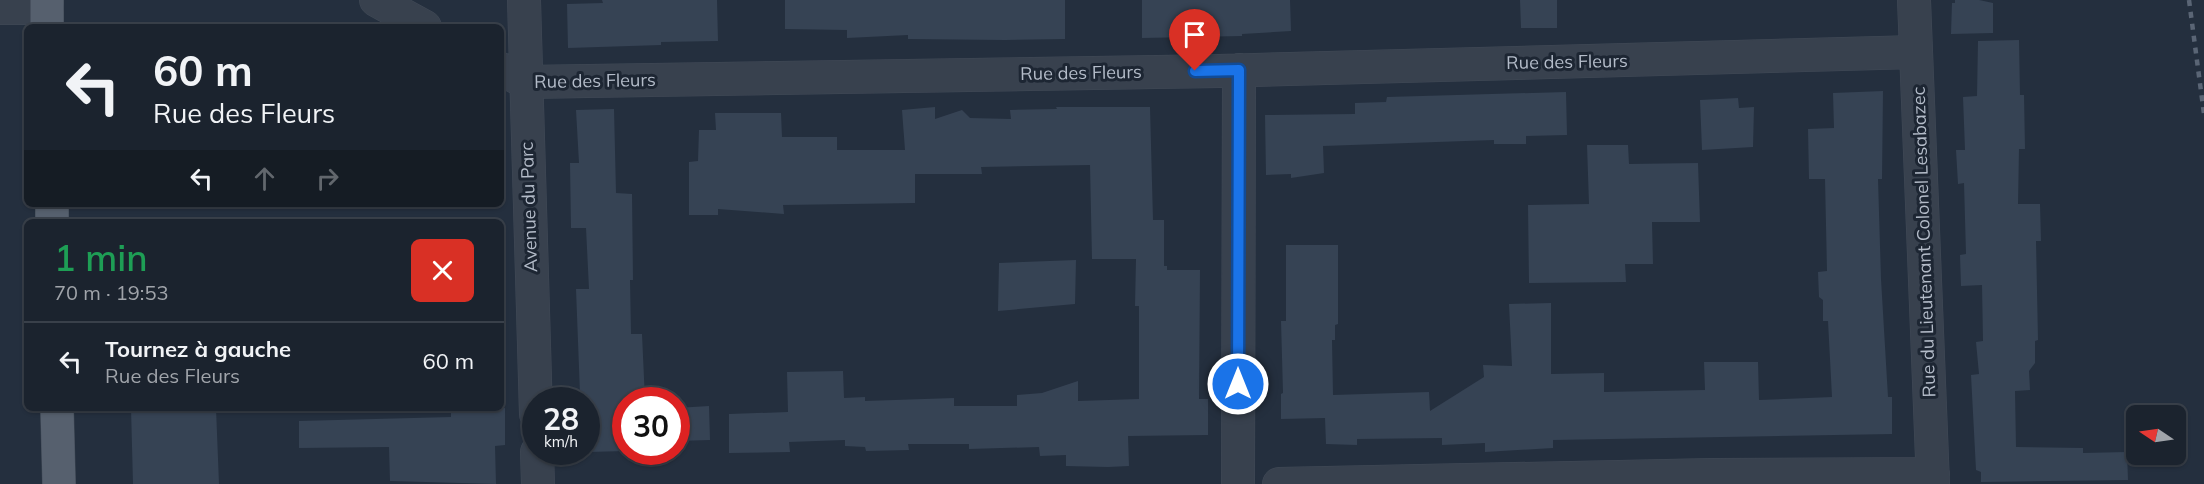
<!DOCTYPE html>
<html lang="fr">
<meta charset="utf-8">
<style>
:root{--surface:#1b232e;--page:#282f3a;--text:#f1f3f6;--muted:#a0a4aa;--line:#39404a}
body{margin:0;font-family:Mulish,sans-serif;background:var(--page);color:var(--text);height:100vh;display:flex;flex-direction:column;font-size:22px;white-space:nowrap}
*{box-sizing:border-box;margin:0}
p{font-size:20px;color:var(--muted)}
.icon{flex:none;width:33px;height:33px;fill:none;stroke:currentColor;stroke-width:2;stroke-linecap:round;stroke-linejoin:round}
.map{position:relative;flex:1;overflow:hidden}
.drawer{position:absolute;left:24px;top:219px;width:480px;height:192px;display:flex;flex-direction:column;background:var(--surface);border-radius:9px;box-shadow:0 2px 4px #0004,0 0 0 2px var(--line)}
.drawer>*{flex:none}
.hud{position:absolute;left:24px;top:24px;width:480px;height:183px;border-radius:9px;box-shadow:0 2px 4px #0004,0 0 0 2px var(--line);background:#1b232e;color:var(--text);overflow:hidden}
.needle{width:39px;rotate:283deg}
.controls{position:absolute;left:2126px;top:405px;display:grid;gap:12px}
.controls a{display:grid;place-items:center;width:60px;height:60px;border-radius:9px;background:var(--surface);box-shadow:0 2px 4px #0004,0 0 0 2px var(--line);font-size:30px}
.speed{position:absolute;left:522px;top:387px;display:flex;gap:12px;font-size:30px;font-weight:700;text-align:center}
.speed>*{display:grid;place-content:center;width:78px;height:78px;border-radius:50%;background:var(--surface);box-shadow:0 2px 4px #0004,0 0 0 2px var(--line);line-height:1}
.speed small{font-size:15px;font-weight:400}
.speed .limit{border:9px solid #d22;background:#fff;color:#111}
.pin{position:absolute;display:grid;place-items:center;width:51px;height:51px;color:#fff;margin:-62px -26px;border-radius:50% 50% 50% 0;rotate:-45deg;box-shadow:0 0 6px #0007}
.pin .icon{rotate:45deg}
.me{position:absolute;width:66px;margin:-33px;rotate:0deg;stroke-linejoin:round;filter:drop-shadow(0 0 4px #0008)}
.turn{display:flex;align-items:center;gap:21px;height:126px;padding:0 30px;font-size:27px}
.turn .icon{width:78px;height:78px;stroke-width:2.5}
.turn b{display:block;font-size:42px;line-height:51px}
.lanes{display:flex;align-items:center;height:57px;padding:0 30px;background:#0003;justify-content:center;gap:30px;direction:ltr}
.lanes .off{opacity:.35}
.round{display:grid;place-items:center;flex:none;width:63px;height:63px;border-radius:9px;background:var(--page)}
.head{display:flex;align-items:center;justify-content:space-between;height:102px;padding:0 30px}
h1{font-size:36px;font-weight:600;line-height:45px;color:#1e9e55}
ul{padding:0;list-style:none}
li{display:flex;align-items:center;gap:18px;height:78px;padding:0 30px;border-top:2px solid var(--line)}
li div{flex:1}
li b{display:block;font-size:22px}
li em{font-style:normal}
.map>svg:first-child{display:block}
</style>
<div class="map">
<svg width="2204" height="484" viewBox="0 0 2204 484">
<rect width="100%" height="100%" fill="#242f3e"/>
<path fill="#364354" d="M 602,0 L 717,0 L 718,41 L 661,42 L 661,45 L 568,48 L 567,4 L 603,3 Z
M 785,0 L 1065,0 L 1065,39 L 1005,40 L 908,39 L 908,35 L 847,38 L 847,30 L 785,29 Z
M 1142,0 L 1290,0 L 1291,31 L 1242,34 L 1242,36 L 1142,38 Z
M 1520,0 L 1557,0 L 1557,28 L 1521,28 Z
M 1955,0 L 1979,0 L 1993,3 L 1993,33 L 1951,34 L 1952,3 L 1955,3 Z
M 2019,40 L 2020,95 L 2024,95 L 2025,149 L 2019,149 L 2018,204 L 2040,204 L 2041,241 L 2036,241 L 2038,340 L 2035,341 L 2035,363 L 2029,371 L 2030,390 L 2015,391 L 2016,447 L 2083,448 L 2083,453 L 2127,452 L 2128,480 L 1981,482 L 1981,472 L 1976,470 L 1971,375 L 1979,374 L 1976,342 L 1983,341 L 1982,285 L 1961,286 L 1960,255 L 1966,254 L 1964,183 L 1958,184 L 1956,150 L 1965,150 L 1963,97 L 1977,96 L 1978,41 Z
M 1883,91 L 1882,179 L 1878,179 L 1881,279 L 1888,397 L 1892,397 L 1892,434 L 1553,440 L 1553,448 L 1485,452 L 1485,443 L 1442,445 L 1442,438 L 1357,439 L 1357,445 L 1326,444 L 1325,418 L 1281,419 L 1281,394 L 1283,393 L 1281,321 L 1286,321 L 1286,245 L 1338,245 L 1338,324 L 1335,325 L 1335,340 L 1332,340 L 1333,395 L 1429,392 L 1430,411 L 1484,377 L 1483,365 L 1512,366 L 1509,304 L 1551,303 L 1551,374 L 1604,373 L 1604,392 L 1705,390 L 1704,362 L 1758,362 L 1759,400 L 1832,397 L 1828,321 L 1823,321 L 1823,300 L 1819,297 L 1818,272 L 1827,271 L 1825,179 L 1809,179 L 1808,129 L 1834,128 L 1833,93 Z
M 1566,92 L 1567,135 L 1526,136 L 1526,144 L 1494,144 L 1494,140 L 1323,146 L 1324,173 L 1291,178 L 1291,174 L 1266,175 L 1265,115 L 1355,114 L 1355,103 L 1386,102 L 1387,97 Z
M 1738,98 L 1739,108 L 1754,107 L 1753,147 L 1702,150 L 1700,100 Z
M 935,107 L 935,119 L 962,110 L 970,118 L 1011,119 L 1010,110 L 1057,109 L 1056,107 L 1150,107 L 1153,220 L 1164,220 L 1164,266 L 1167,266 L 1167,270 L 1200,270 L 1199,399 L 1208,399 L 1208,435 L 1128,436 L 1129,466 L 1108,467 L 1066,466 L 1066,455 L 1040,456 L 1039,447 L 969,449 L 969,444 L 908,444 L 909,450 L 866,451 L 865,447 L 845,446 L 845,440 L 789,442 L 790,452 L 729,453 L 729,414 L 788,412 L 787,372 L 843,371 L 844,398 L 865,397 L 865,401 L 954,398 L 954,406 L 1017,406 L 1017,395 L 1042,393 L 1078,381 L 1078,401 L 1139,399 L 1139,306 L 1135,306 L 1136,259 L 1092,259 L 1090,165 L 981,167 L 982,174 L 915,174 L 915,203 L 783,205 L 784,214 L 718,209 L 718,215 L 689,215 L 689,162 L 698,161 L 699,130 L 716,130 L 715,113 L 781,113 L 782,137 L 837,137 L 837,150 L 905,150 L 902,110 Z
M 614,109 L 616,193 L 632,194 L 633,280 L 630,280 L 631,334 L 642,334 L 645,400 L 626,400 L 626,451 L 588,452 L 587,394 L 580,394 L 576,289 L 589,289 L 586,228 L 571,228 L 570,163 L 579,163 L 576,110 Z
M 1587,145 L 1628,145 L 1629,164 L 1698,163 L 1700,222 L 1652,222 L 1653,264 L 1625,264 L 1626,282 L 1529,283 L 1528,205 L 1589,204 Z
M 1076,260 L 1075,304 L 998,311 L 999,263 Z
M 709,406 L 710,440 L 676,441 L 676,408 Z
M 131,408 L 216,408 L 219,484 L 133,484 Z
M 451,408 L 505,408 L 505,445 L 495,446 L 496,484 L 390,481 L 389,447 L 299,448 L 299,421 L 451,417 Z
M 631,452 L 664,452 L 664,454 L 631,454 Z"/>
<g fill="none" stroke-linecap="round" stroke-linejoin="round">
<defs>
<path id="minor" d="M 376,0 L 425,27
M 524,0 L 536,414
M 1914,0 L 1933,484
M 0,8 L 47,8
M 501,69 L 525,82 L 1219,71 L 1916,52
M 537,452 L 538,484
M 1238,484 L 1239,70
M 1279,484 L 1713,475 L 1933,474"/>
<path id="major" d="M 47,0 L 47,27
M 52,204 L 52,222
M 57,408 L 59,484"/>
</defs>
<use href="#minor" stroke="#414a57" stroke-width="34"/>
<use href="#major" stroke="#414a57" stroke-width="34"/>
<use href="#minor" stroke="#38414e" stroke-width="33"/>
<use href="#major" stroke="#56606e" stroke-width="33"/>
<path stroke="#5a6575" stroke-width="4.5" stroke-dasharray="6 6" stroke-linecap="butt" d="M 2189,0 L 2204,114"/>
</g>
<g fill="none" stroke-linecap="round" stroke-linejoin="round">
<defs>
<path id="route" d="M 1195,71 L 1239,70 L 1238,384"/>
</defs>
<use href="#route" stroke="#114b97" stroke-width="15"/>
<use href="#route" stroke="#1a73e8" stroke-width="10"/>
</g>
<g text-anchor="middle" stroke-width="6" stroke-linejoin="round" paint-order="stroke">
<g font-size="18" fill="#b4bcc9" stroke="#1d2633">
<text transform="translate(1567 62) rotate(-1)" y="6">Rue des Fleurs</text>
<text transform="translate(1081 73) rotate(-1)" y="6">Rue des Fleurs</text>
<text transform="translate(595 81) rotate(-1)" y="6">Rue des Fleurs</text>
<text transform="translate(529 207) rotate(-92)" y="6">Avenue du Parc</text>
<text transform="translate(1924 242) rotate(-92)" y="6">Rue du Lieutenant Colonel Lesabazec</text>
</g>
</g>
</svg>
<div class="controls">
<a><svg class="needle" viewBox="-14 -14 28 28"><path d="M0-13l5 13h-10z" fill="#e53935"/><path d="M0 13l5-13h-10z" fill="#a0a4aa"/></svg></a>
</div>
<div class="speed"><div>28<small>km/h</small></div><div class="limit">30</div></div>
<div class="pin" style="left:1195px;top:71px;background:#d93025"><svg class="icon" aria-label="arrive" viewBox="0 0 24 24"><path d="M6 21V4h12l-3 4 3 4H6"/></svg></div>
<svg class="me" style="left:1238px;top:384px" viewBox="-20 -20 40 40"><circle r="17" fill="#1a73e8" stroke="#fff" stroke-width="3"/><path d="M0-11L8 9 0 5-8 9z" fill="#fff"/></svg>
<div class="hud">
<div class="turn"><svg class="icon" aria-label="left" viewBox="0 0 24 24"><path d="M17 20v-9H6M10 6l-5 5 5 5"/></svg><div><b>60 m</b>Rue des Fleurs</div></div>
<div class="lanes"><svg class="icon" aria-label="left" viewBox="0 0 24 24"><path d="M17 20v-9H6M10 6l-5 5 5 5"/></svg><svg class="icon off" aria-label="ahead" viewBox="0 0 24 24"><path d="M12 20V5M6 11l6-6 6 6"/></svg><svg class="icon off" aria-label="right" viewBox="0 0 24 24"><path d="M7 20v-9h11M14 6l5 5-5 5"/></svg></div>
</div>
<section class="drawer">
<div class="head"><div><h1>1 min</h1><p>70 m · 19:53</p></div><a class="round" style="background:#d93025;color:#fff"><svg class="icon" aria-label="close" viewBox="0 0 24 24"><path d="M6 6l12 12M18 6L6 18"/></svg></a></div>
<ul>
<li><svg class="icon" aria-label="left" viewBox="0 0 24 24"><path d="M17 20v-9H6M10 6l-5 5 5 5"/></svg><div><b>Tournez à gauche</b><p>Rue des Fleurs</p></div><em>60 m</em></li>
</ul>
</section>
</div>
